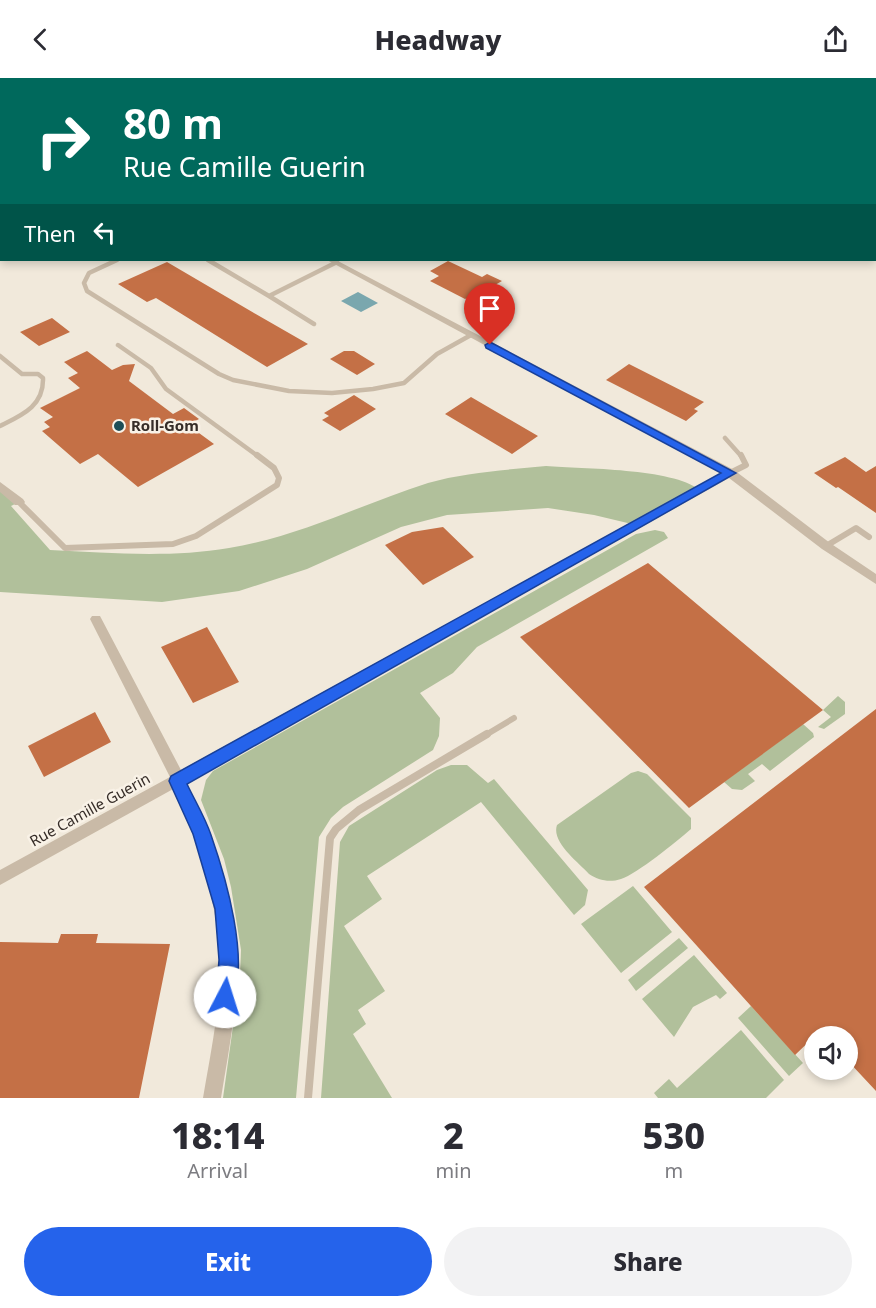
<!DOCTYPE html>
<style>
:root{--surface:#fff;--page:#f2f2f3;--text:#2b2b33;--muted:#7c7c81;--accent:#2563eb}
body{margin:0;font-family:"Noto Sans",sans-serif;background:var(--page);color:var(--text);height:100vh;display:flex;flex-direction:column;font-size:22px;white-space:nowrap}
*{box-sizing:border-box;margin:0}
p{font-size:20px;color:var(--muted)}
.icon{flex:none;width:33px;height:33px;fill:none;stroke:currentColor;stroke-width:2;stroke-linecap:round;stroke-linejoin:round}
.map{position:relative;height:1020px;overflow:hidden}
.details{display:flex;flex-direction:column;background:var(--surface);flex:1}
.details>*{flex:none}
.banner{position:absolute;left:0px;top:0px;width:876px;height:183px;box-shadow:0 3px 9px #0003;background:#00695c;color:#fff;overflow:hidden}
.buttons{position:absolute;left:804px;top:948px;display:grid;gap:12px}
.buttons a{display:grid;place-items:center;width:54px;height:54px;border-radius:50%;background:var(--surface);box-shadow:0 3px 9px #0003;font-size:30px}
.pin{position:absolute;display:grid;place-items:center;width:51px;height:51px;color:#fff;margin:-62px -26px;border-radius:50% 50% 50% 0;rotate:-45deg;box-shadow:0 0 6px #0007}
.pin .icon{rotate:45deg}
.me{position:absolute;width:66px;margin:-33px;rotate:5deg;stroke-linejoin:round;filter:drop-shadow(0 0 4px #0008)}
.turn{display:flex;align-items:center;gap:21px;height:126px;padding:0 24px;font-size:27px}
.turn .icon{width:78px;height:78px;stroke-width:2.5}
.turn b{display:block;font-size:42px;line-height:51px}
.then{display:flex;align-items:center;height:57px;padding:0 24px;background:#0003;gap:12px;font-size:22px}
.eta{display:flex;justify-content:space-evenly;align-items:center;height:102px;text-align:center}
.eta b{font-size:36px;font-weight:800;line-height:42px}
.action{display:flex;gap:12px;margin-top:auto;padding:12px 24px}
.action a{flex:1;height:69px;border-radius:36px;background:var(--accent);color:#fff;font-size:24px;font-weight:800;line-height:69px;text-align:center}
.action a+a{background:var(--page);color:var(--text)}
header{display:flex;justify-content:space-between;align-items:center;height:78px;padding:0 24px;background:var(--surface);font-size:27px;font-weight:800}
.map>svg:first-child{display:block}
</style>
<header><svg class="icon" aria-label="back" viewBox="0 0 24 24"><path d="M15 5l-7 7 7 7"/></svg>Headway<svg class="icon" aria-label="share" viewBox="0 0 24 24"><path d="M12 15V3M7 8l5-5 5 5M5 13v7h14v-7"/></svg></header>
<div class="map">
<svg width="876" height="1020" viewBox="0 0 876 1020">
<rect width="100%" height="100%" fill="#f1e9db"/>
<path fill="#b1c09b" d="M 224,0 L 456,0 L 222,1 Z
M 546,388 C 583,391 672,390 700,412 L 636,447 L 594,437 L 548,430 L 447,437 L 401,449 L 307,491 L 239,513 L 162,524 L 0,514 L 0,408 L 19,424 L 11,428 L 50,472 C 108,475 171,480 229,470 C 298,459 362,426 428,405 C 466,394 507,392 546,388 Z
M 655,452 L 664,454 L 668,460 L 477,569 L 453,595 L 420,615 L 440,640 L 439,658 L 433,672 L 343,729 L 331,740 L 319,759 L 296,1020 L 223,1020 L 240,898 L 241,872 L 231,809 L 224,781 L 201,722 L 206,702 L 213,693 L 636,456 Z
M 838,618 L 845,624 L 845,636 L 824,651 L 818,649 L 831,639 L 823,632 Z
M 803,646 L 813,655 L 814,659 L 770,693 L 762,686 L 748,696 L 755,703 L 742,712 L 732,711 L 724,704 Z
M 451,687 L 467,687 L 488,705 L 494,701 L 588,812 L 585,827 L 574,837 L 481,724 L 367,798 L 382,821 L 344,848 L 385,913 L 358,932 L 366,946 L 353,956 L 392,1020 L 321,1020 L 340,764 L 349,748 L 437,692 Z
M 638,693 L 647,696 L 691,740 L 691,751 C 677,763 637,796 621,801 C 609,805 598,802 589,796 C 578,784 551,764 557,747 L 631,695 Z
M 633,808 L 672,854 L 621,895 L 581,846 Z
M 679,860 L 688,870 L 636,913 L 628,902 Z
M 694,877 L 727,915 L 720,921 L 716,917 L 693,929 L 674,959 L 642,921 Z
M 751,928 L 803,985 L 789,998 L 738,940 Z
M 741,952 L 784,1002 L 766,1020 L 658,1020 L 654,1015 L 669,1001 L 677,1010 Z"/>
<path fill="#7aa7ae" d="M 358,214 L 378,225 L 361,234 L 341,223 Z"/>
<path fill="#c47046" d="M 448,183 L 482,199 L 487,196 L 502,203 L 495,207 L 499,209 L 476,222 L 470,219 L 465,221 L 430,203 L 439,198 L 430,193 Z
M 167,184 L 254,235 L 308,266 L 267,289 L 156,220 L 147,224 L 118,206 Z
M 52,240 L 70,254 L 39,268 L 20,254 Z
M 87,273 L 112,292 L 123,287 L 135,286 L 129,303 L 173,336 L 184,330 L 199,341 L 188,347 L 214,366 L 138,409 L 98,376 L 80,386 L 42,353 L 50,349 L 44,344 L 53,339 L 40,330 L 80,310 L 68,300 L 78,295 L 64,284 Z
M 344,273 L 354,273 L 375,286 L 357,297 L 330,281 Z
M 629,286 L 704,324 L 694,331 L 698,333 L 686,343 L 606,302 Z
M 354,317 L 376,331 L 340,353 L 322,342 L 329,338 L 324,335 Z
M 471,319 L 538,358 L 512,376 L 445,336 Z
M 845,379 L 866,394 L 876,388 L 876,435 L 838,409 L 836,410 L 814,395 Z
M 443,449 L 474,479 L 423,507 L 385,467 L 412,454 Z
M 648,485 L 823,632 L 689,730 L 520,559 Z
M 207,549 L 239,604 L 193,625 L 161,569 Z
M 876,631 L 876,1013 L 848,983 L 848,958 L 825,958 L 820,953 L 795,977 L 644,809 Z
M 95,634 L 111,664 L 44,699 L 28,668 Z
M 61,856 L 98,856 L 96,865 L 170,866 L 139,1020 L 0,1020 L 0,864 L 58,865 Z"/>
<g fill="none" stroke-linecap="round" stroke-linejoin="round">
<path stroke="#c9baa7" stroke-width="4" d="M 177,2 L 179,0"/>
<path stroke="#c9baa7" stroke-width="4.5" d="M 117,182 L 89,195 L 84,205 L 87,213 L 219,296 L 233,302 L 289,313 L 332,315 L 373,311 L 404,305 L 437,276 L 471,257
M 208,182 L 269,218
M 314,246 L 269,218 L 337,184
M 118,267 L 151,290 L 166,311 L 259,379
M 0,278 L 22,296 L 38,296 L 43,300 C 44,328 22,337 0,348
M 725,360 L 742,379"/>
<path stroke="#c9baa7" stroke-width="6" d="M 730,395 L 746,387 L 741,377
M 19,424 L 65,470 L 173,466 L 196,458 L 277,407 L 279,400 L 274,390 L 257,377
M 826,468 L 856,450 L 869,459
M 484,658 L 514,640"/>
<path stroke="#c9baa7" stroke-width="8" d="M 308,1020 L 330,760 L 336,751 L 359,732 L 487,656"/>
<path fill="#c9baa7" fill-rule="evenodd" d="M 327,182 L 336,182 L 734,392 L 830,465 L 876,496 L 876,506 L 822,471 L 729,400 L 186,704 C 211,761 234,821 236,884 C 238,929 228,976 221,1020 L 203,1020 C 210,978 221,926 220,883 C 218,823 197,765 175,710 L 0,807 L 0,792 L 170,699 L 90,541 L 92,538 L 100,538 L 181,692 L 722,395 Z
M 0,404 L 23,421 L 25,424 L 23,427 L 15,427 L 0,414 Z"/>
<path stroke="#362d28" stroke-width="3" stroke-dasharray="1 3" stroke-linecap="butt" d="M 212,2 L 214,0
M 458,2 L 463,0"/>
</g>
<path fill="#2563eb" stroke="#184099" stroke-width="1.5" d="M 490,264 L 736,395 L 187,706 C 195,723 205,739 211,757 C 226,800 250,882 232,926 L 225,929 L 219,926 L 216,919 L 219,882 L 215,831 L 193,756 L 169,703 L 171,698 L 721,395 L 486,270 L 485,267 Z"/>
<circle fill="#1e4e57" stroke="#f9f2e7" stroke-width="2" cx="119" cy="348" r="6"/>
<g text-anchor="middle" stroke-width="5" stroke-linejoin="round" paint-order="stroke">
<g font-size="15" font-weight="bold" fill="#362d28" stroke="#f9f2e7" text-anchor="start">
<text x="131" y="353">Roll-Gom</text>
</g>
<g font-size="15" fill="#362d28" stroke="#f9f2e7">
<text transform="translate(90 732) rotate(-29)" y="5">Rue Camille Guerin</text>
</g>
</g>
</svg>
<div class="buttons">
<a><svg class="icon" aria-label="sound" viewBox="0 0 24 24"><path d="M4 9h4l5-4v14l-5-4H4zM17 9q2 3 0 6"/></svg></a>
</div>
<div class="pin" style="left:490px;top:267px;background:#d93025"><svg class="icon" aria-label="arrive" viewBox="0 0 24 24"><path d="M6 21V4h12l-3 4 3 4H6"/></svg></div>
<svg class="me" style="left:225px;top:919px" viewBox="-20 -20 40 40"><circle r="19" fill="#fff"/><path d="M0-13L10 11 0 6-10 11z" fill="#2563eb"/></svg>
<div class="banner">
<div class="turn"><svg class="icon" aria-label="right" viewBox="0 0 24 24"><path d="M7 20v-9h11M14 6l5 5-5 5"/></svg><div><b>80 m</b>Rue Camille Guerin</div></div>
<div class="then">Then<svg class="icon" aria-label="left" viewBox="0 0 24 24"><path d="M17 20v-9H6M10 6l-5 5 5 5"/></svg></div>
</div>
</div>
<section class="details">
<div class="eta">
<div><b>18:14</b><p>Arrival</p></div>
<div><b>2</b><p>min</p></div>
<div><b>530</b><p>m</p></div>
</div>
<div class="action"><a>Exit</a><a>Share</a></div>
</section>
